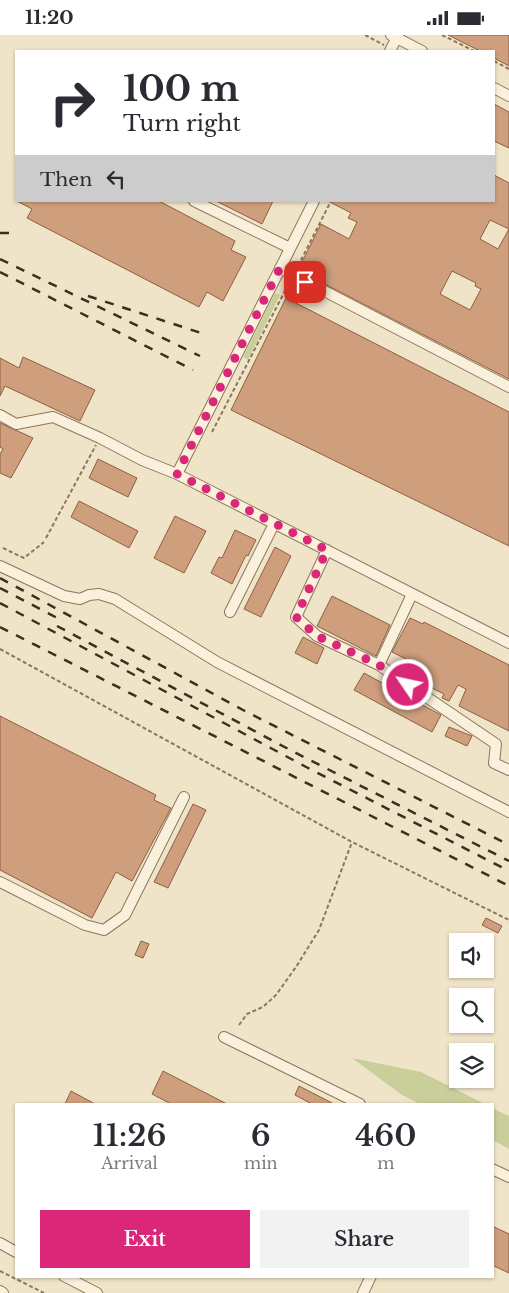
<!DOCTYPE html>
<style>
:root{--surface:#fff;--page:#f2f2f3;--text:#2b2b33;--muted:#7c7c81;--accent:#db2777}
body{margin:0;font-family:"Libre Baskerville",serif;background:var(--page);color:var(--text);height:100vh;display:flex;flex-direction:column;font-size:19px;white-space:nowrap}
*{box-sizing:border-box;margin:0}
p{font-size:16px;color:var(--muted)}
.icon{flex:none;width:28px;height:28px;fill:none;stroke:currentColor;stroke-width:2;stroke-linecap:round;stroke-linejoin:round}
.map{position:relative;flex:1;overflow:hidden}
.details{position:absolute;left:15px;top:1068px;width:479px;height:175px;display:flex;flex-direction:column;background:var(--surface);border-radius:0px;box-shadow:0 1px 4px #0004}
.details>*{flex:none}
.hud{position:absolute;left:15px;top:15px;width:480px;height:152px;border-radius:0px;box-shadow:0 1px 4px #0004;background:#fff;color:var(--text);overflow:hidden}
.controls{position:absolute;left:449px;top:898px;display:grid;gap:10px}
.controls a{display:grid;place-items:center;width:45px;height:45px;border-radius:0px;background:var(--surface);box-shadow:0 1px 4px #0004;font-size:25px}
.pin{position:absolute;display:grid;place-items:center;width:42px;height:42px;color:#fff;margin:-21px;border-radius:10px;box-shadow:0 2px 8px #0006}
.me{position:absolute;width:55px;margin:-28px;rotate:304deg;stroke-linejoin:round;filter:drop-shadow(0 0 4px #0008)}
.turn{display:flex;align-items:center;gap:18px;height:105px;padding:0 25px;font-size:22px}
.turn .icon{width:65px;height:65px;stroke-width:2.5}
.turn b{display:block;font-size:35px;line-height:42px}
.then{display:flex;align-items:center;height:48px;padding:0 25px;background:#0003;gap:10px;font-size:19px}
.eta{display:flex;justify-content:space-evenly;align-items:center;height:85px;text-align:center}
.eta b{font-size:30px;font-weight:600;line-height:35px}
.cta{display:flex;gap:10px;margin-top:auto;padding:10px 25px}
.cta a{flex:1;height:58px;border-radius:0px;background:var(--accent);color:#fff;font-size:20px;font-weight:600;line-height:58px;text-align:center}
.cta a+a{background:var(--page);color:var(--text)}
.status{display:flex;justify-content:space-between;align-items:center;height:35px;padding:0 25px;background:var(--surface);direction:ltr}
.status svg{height:14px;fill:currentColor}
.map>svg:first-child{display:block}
</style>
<div class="status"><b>11:20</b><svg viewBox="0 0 49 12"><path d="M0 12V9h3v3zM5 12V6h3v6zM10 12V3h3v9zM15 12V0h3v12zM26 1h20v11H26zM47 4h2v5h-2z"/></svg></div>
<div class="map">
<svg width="509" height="1258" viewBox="0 0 509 1258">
<rect width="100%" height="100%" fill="#f0e4c8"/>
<path fill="#c9cf9b" d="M 275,258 L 280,260 L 248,325 L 243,322 Z
M 352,1023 L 421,1037 L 485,1069 L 420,1069 L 402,1060 Z
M 492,1073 L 509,1081 L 509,1114 L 493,1105 Z"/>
<path fill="#cf9f7d" stroke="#8d5f41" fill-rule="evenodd" d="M 448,0 L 509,0 L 509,31 L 494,23 L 494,16 L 480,16 Z
M 494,69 L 509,77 L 509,113 L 494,106 Z
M 494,140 L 509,148 L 509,344 L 319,246 L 322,240 L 301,229 L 321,189 L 349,204 L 357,187 L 348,183 L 351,178 L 328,166 L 494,166 ZM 490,185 L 509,194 L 498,214 L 480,204 ZM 452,236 L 476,248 L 475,251 L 481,254 L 470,275 L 440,259 Z
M 17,166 L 159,166 L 235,206 L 231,215 L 246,222 L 223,266 L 207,257 L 199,272 L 27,183 L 32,174 Z
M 216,166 L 273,166 L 262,189 Z
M 286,263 L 509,377 L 509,511 L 231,375 Z
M 23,322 L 95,355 L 80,386 L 5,351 L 0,361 L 0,323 L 19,333 Z
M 0,388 L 33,403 L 11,443 L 0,438 L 0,419 L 3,414 L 0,412 Z
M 98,424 L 137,443 L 128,462 L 89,443 Z
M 79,466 L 138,496 L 129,513 L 71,482 Z
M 175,481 L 206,496 L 184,538 L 154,523 Z
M 235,495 L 256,505 L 248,521 L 246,520 L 232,549 L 211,538 L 219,522 L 222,523 Z
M 275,512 L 291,521 L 261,582 L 244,574 Z
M 332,561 L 390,590 L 376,621 L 317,591 Z
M 410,583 L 423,589 L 424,587 L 509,630 L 509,696 L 459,671 L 466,654 L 458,650 L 449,666 L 442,663 L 444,659 L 414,644 L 415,641 L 405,636 L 410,626 L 392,617 Z
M 303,602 L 324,613 L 317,629 L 295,618 Z
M 364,638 L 441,680 L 432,697 L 354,655 Z
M 0,681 L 156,760 L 154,765 L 171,773 L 132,846 L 116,837 L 92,883 L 0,835 Z
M 449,692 L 472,701 L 467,711 L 445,701 Z
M 193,769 L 206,775 L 168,853 L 154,847 Z
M 486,883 L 502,891 L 498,898 L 482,890 Z
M 141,906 L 149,909 L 143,923 L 135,920 Z
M 163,1036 L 227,1069 L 171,1069 L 152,1059 Z
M 299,1051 L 334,1069 L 312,1069 L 295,1060 Z
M 71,1056 L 95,1069 L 65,1069 Z
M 492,1191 L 509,1199 L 509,1238 L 492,1230 Z"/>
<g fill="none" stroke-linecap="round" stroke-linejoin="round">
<defs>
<path id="minor" d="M 391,0 L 422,16
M 390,16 L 398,0
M 494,53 L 509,61
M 194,166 L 290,213
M 280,233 L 509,352
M 0,380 L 16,389 L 53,382 L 100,403 L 142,425 L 177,439 L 509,608
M 177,439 L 314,166
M 327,515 L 296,582 L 317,601 L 379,630 L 496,709 L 494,728 L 509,735
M 0,531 L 64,561 L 80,564 L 89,560 L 99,559 L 115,564 L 217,627 L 509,777
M 230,577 L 274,489
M 379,630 L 412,559
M 0,847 L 85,890 L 104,895 L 125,880 L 184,762
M 224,1002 L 360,1069
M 492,1134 L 509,1142
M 0,1208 L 16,1217
M 64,1241 L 97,1258
M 0,1256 L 3,1258
M 363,1258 L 371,1241"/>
</defs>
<use href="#minor" stroke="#8d765c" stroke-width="12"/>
<path stroke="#8d765c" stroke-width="2" stroke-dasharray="4 2.5" stroke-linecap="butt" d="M 365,0 L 384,10
M 442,0 L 474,16
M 494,26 L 509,34
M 298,231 L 331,166
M 212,397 L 289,248
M 46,503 L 96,410
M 3,513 L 24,523 L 44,507
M 0,614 L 352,807 L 509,885
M 239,990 L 247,979 L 263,972 L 276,960 L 296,932 L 319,895 L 352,807
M 0,1236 L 44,1258"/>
<use href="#minor" stroke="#faf1dc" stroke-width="10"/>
<path stroke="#3d2e20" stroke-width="2.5" stroke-dasharray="9 9" stroke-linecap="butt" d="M 0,198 L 10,198
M 0,224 L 200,321
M 0,237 L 193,335
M 88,261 L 201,298
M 0,543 L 243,675 L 509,810
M 0,553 L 63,586
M 0,568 L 308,733 L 509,836
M 57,591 L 294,717 L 509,826
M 0,592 L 509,851"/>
</g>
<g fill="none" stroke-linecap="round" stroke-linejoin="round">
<path stroke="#db2777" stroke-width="9" stroke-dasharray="0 16.2" d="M 305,247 L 280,233 L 177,439 L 327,515 L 296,582 L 317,601 L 379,630 L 408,650"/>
</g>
</svg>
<div class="controls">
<a><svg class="icon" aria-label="sound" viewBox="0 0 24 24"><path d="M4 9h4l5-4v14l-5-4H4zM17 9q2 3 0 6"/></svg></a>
<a><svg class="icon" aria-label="search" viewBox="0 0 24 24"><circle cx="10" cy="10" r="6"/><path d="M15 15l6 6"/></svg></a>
<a><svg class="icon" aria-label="layers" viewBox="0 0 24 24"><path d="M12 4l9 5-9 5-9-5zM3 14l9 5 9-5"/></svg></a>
</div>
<div class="pin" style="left:305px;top:247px;background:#d93025"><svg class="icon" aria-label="arrive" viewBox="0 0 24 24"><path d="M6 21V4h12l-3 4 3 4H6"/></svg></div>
<svg class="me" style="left:408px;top:650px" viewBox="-20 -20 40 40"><circle r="17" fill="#db2777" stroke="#fff" stroke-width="3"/><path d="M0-11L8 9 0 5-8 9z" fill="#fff"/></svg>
<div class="hud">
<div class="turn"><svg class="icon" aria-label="right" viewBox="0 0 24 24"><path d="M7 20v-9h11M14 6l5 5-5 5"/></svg><div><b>100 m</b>Turn right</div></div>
<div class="then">Then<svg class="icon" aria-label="left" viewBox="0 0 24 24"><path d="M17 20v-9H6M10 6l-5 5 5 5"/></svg></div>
</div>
<section class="details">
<div class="eta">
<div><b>11:26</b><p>Arrival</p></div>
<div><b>6</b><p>min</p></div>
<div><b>460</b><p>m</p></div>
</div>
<div class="cta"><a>Exit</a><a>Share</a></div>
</section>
</div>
